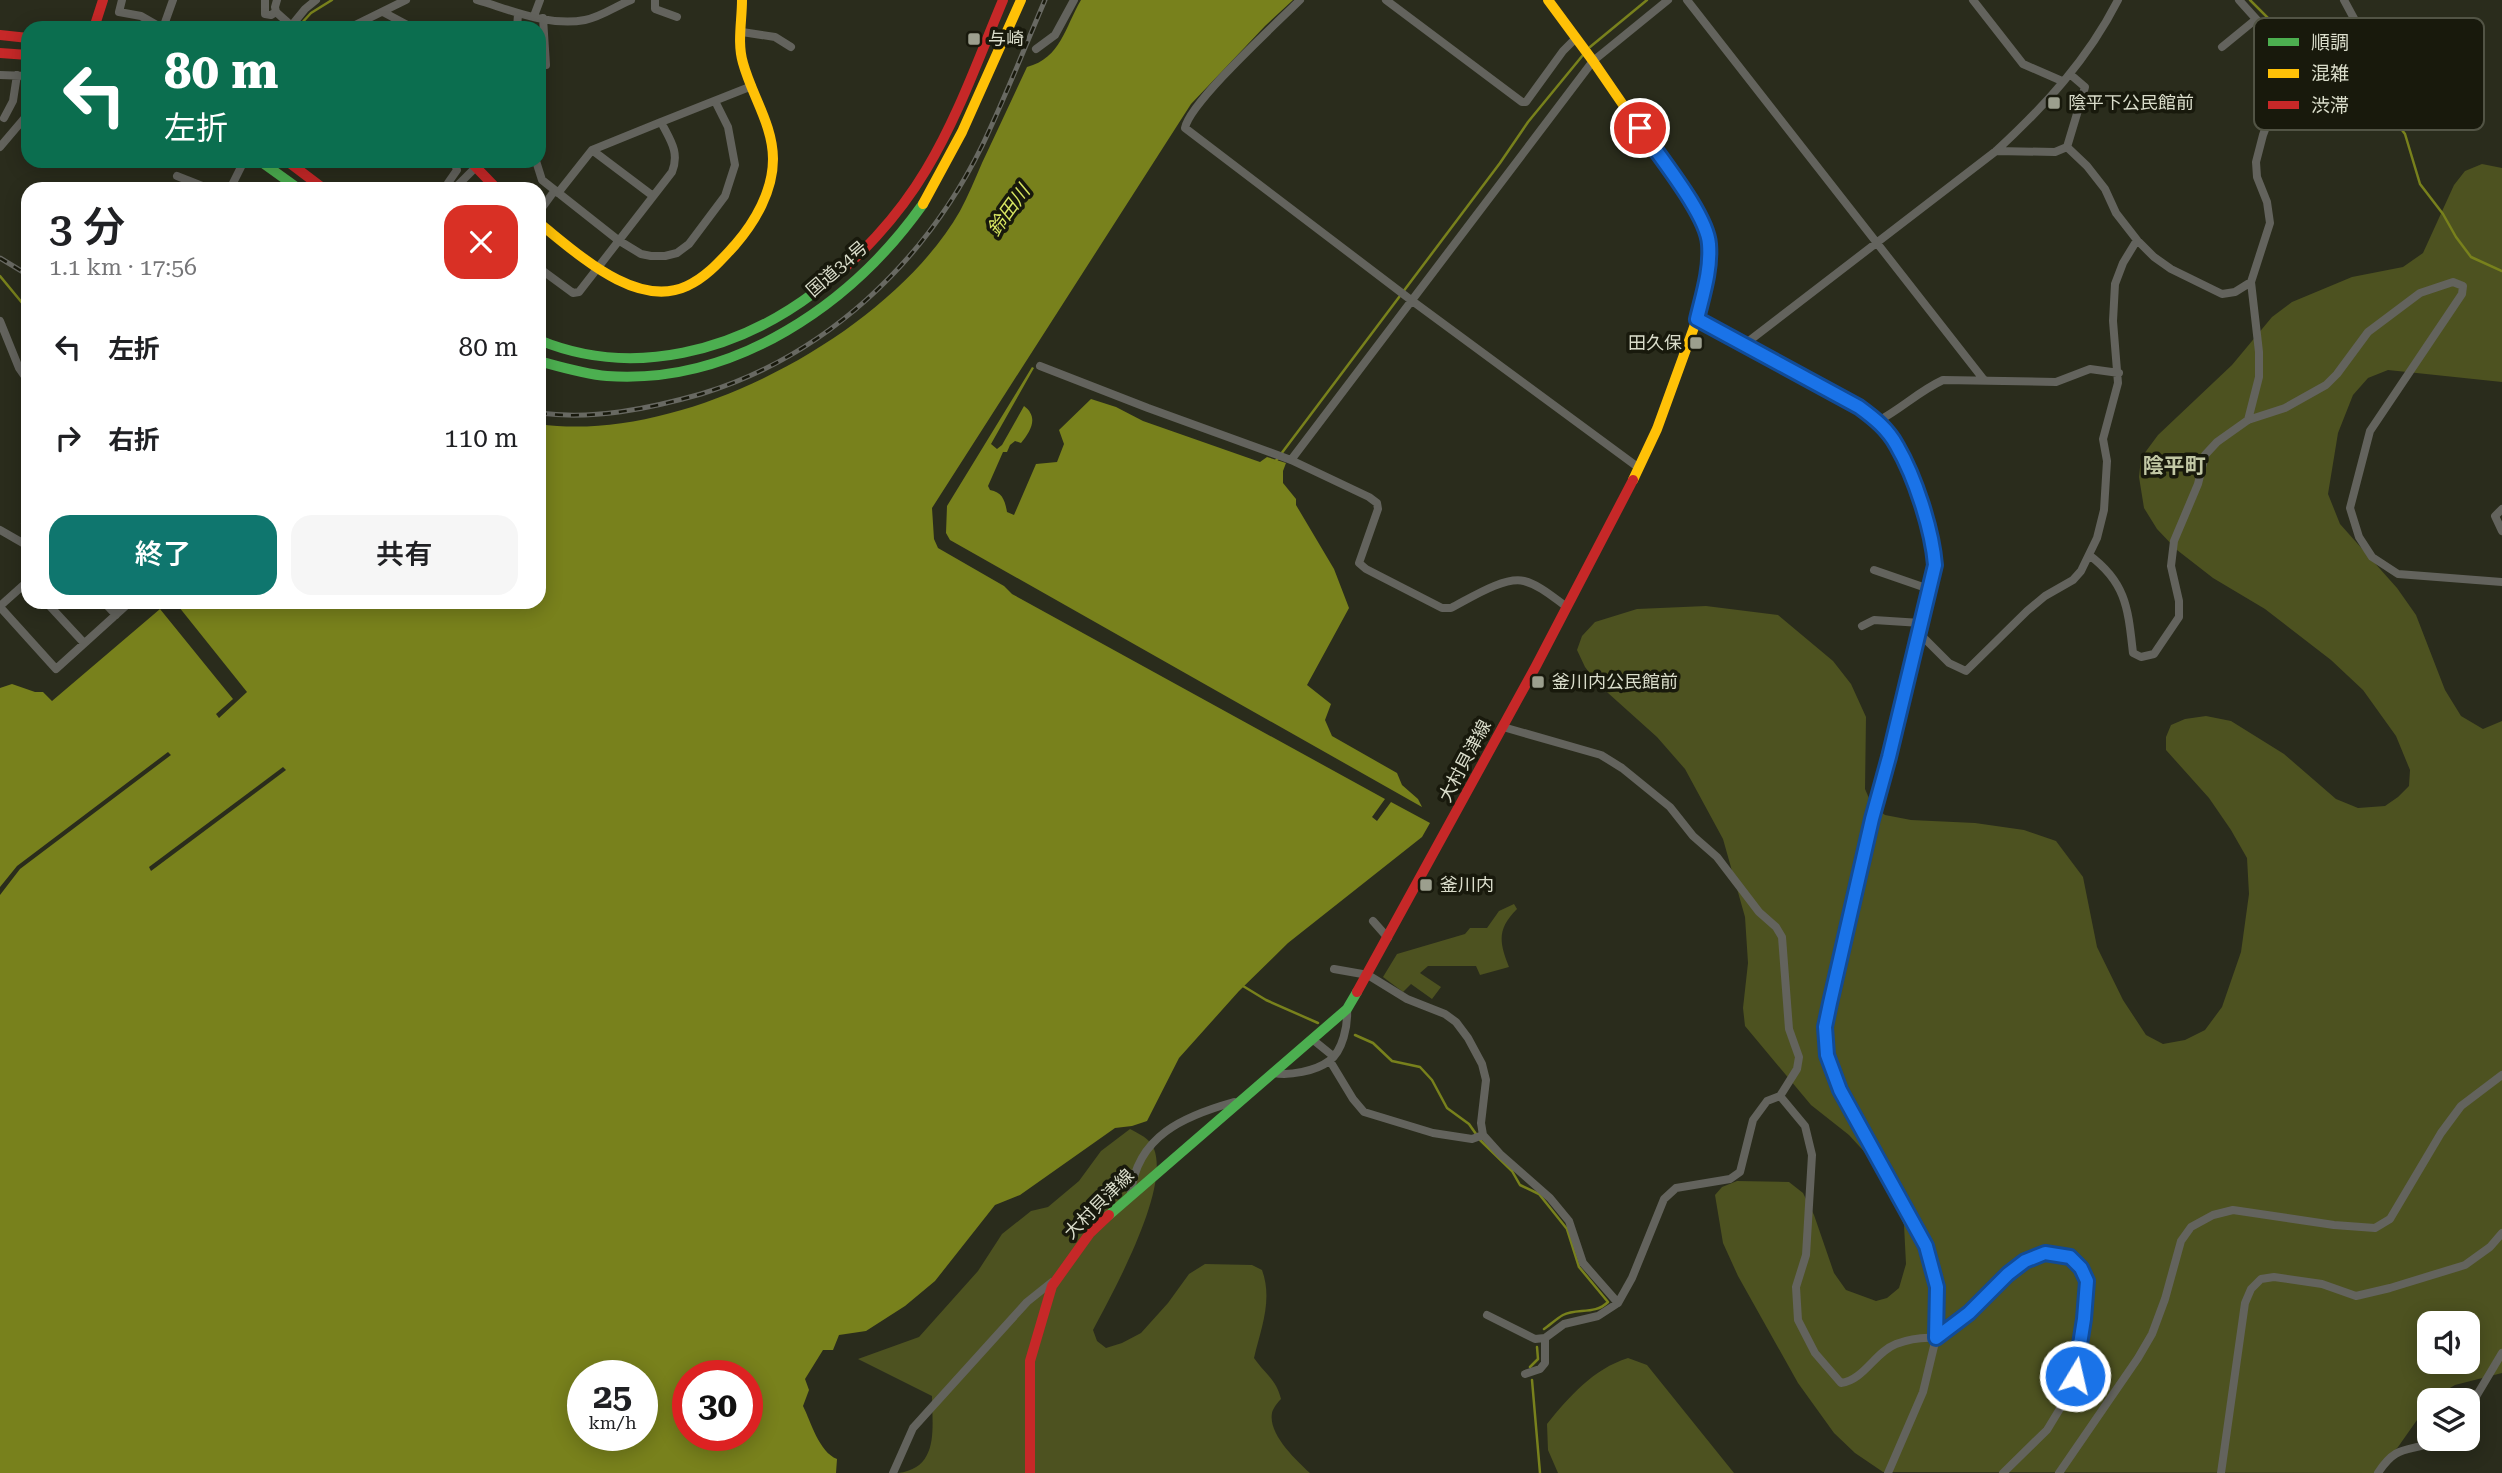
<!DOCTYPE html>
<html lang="ja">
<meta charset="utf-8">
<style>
:root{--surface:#fff;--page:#f6f6f6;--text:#202124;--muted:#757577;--accent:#0f766e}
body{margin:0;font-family:"Roboto Serif","Noto Sans JP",serif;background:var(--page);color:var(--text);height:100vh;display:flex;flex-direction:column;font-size:26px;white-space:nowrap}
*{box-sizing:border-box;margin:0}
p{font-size:23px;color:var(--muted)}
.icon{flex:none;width:38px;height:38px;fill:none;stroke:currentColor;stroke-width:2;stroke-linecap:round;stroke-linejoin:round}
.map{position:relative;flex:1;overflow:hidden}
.drawer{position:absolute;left:21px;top:182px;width:525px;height:427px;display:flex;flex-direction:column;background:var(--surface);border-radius:21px;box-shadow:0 4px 18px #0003}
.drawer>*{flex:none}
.banner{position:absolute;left:21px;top:21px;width:525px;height:147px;border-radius:21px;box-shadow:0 4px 18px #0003;background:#0b6e4f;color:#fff;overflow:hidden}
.fabs{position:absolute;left:2417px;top:1311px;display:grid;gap:14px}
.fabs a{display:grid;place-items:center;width:63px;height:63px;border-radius:14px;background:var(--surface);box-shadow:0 4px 18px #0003;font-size:35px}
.speed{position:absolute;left:567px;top:1360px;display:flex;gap:14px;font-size:35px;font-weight:700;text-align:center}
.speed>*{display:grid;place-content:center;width:91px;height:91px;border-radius:50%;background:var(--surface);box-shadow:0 4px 18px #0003;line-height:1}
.speed small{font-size:18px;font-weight:400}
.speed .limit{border:10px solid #d22;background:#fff;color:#111}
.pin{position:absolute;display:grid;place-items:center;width:60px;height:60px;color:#fff;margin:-30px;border:4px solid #fff;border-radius:50%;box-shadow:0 2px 7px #0007}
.me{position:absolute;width:77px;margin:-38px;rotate:9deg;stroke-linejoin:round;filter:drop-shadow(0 0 5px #0008)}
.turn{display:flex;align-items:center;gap:24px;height:147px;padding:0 28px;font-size:32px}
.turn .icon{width:91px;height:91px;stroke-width:2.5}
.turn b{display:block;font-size:49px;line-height:60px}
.round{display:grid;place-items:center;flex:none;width:74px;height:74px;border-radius:21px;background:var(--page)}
.overview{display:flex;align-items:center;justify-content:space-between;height:119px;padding:0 28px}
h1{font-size:42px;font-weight:600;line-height:52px}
.button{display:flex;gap:14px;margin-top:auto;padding:14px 28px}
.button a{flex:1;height:80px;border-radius:21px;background:var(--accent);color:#fff;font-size:28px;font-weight:600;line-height:80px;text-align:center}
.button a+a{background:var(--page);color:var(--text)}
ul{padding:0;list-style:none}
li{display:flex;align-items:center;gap:21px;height:91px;padding:0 28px}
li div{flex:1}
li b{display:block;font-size:26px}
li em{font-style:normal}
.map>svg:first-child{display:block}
</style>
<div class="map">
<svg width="2502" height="1473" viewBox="0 0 2502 1473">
<rect width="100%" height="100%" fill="#2a2c1c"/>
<path fill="#4d5220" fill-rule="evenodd" d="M 2482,164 L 2502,168 L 2502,382 L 2388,370 L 2368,378 L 2353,395 L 2338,433 L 2328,494 L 2340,524 L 2397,588 L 2416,615 L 2445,690 L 2461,716 L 2483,729 L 2502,721 L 2502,1373 L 2455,1385 L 2429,1400 L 2429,1403 L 2398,1447 L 2374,1473 L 1883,1472 L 1855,1453 L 1834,1433 L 1798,1383 L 1738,1276 L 1723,1243 L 1715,1195 L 1722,1187 L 1737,1181 L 1789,1182 L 1803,1193 L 1814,1215 L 1834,1273 L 1846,1290 L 1876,1301 L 1887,1298 L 1899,1288 L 1906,1264 L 1904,1225 L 1889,1188 L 1870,1158 L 1849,1135 L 1811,1105 L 1745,1026 L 1743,1008 L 1748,963 L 1745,917 L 1723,839 L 1685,769 L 1657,737 L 1598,684 L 1585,667 L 1577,650 L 1582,636 L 1595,622 L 1637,609 L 1706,606 L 1778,615 L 1833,661 L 1851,684 L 1866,717 L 1865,789 L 1872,805 L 1885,815 L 1911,820 L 1975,823 L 2024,830 L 2056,841 L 2083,877 L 2097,947 L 2123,1000 L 2146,1035 L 2163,1044 L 2185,1040 L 2205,1030 L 2222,1007 L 2241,952 L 2249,894 L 2247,858 L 2231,830 L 2209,798 L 2166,750 L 2166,737 L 2171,725 L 2185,719 L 2206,716 L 2231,721 L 2284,754 L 2336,799 L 2358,808 L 2385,806 L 2398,797 L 2409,786 L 2410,770 L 2396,736 L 2363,690 L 2331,660 L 2265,609 L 2213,578 L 2177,550 L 2157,529 L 2144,508 L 2139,477 L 2141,458 L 2158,435 L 2232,365 L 2272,317 L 2292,302 L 2352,277 L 2403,267 L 2423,253 L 2454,185 L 2465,171 ZM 2429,1323 L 2468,1323 L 2468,1362 L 2429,1362 Z
M 1514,904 L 1517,909 C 1497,929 1499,942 1509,967 L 1480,975 L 1476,966 L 1428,966 L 1420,973 L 1441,987 L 1432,999 L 1411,984 L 1403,992 L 1383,977 L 1397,954 L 1465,934 L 1470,928 L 1487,928 L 1499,911 Z
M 1130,1129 C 1139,1134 1150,1138 1154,1149 C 1170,1190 1113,1292 1093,1330 L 1097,1341 L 1106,1348 L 1122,1343 L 1141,1333 L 1168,1303 L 1189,1274 L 1205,1264 L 1252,1265 L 1262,1270 C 1273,1300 1261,1328 1254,1358 C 1265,1374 1276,1379 1281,1399 C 1278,1402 1273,1408 1272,1413 C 1268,1434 1296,1460 1310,1473 L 898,1473 C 940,1468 932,1427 932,1396 L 858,1359 L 919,1337 L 978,1271 L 1002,1234 L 1031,1211 L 1048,1207 L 1079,1181 L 1101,1151 Z
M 1628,1358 L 1647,1365 L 1734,1473 L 1558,1473 L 1548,1450 L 1547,1424 C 1569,1397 1593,1369 1628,1358 Z"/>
<path fill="#78811c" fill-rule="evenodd" d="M 1081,0 L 1293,0 L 1265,26 L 1191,104 L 932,508 L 934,539 L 938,548 L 1004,586 L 1012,594 L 1385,799 L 1372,817 L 1377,821 L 1391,802 L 1430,823 L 1422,837 L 1288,943 L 1239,991 L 1179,1058 L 1147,1121 L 1132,1126 L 1115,1128 L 1020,1195 L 995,1205 L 935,1281 L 905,1306 L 866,1331 L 839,1335 L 833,1350 L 823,1350 L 805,1379 L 809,1390 L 803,1406 C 811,1422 819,1452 837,1459 L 836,1473 L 0,1473 L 0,895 L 20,869 L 171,755 L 168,752 L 17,866 L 0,887 L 0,688 L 12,684 L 35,692 L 43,692 L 52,701 L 160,609 L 233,699 L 216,714 L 219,718 L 247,692 L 175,602 L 539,602 L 539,424 C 681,445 889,335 960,211 C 968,196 975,179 982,163 C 997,131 1012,99 1027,67 C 1061,58 1065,27 1081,0 ZM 583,1376 L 642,1376 L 642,1435 L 583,1435 ZM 688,1376 L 747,1376 L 747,1435 L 688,1435 Z
M 1032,367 L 1034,368 L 991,444 L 997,449 L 1002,445 L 1024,406 C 1039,417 1031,431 1021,443 L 1015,441 L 1010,445 L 1007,452 L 1003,452 L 988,486 L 990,490 C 1002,492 1005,500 1007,512 L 1014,515 L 1036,464 L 1057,462 L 1064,444 L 1059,430 L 1091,399 L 1116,407 L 1143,421 L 1260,462 L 1267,457 L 1286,463 L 1283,471 L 1283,483 L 1296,499 L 1296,505 L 1334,569 L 1349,608 L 1307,685 L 1331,704 L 1325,720 L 1332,736 L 1397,773 L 1402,785 L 1418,799 L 1422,807 L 950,540 L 946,533 L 947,506 Z"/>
<path fill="#2a2c1c" d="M 283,767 L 286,770 L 151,871 L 149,867 Z"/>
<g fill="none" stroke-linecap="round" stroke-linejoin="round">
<path stroke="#78811c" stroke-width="2.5" d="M 2250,0 L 2305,55 L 2344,85 L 2389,113 L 2405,134 L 2420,184 L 2443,214 L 2456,237 L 2471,257 L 2502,271
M 299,26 L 311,13 L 332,0
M 1590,47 L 1647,0
M 0,276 L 28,310
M 1275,462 L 1500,163 L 1528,122 L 1583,55
M 1243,986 L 1266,1000 L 1318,1023
M 1355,1035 L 1373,1043 L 1392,1061 L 1420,1067 L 1432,1080 L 1447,1108 L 1469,1124 L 1476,1134
M 1480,1140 L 1512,1171 L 1520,1185 L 1539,1194 L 1567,1229 L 1579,1267 L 1608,1302 C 1595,1315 1577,1308 1563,1315 C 1556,1319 1550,1325 1544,1329
M 1530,1367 L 1538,1359 L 1537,1347
M 1532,1380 L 1540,1473"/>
<path stroke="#63635d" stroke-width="8" d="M 122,0 L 119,12 L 141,16 L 162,28
M 265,0 L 265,14 L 271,15 L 276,12
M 277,0 L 275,7 L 276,12 L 294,28
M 477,0 C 511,10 549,27 585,20 C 601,17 616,6 631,0
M 655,0 L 655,9 L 677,17
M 1300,0 C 1277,23 1190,102 1185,128 L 1411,300 L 1639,468
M 1386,0 L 1522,102 L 1526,102 L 1563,51 L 1576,38
M 1687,0 L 1984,380
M 1973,0 L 2023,64 L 2062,81
M 2239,0 L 2266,30 L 2263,50 L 2293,86
M 383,12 L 413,28
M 534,16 L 540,0
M 543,18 L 546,65
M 292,25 L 305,9 L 316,0
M 163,28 L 173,0
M 349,28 L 406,0
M 517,28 L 518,14
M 742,32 L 775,37 L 791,47
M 2222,47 L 2255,20
M 1036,49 L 1055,35 L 1074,0
M 0,75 L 28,76
M 4,118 L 13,101 L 17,75
M 0,147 L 28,114
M 2067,147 L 2087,166 L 2105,189 L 2116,213 L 2137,240 L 2154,257 L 2171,269 L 2222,294 L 2235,292 L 2251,282
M 2067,147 L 2085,87 L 2071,75
M 1996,151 L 2055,152 L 2067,147
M 536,161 L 542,180 L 618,240 L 641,254 L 651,256 L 665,256 L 677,253 L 689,244 L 725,196 L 735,165 L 728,127 L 715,101
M 177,176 L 210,189
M 230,189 L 244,161
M 450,189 L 448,183 L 457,170 L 454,161
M 454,189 L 482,161
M 558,193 L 592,150
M 653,196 L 592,150 L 661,122
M 539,212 L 555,190
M 539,268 L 573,293 L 579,292 L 672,172 C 680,152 670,140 661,122 L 752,86
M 1697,319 L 1859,407 C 1874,418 1888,429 1897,446 C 1915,477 1932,529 1935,565 L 1889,757 L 1872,819 L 1825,1027 L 1827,1055 L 1840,1090 L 1926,1246 L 1937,1287 L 1936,1338 L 1923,1392 L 1888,1473
M 0,321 L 19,368 L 28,381
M 1745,344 L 1996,151 C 2045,106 2088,59 2118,0
M 1040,366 L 1148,408 L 1291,460 L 1369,497 L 1377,503 L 1378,509 L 1359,563 L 1366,569 L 1442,608 L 1451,608 C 1469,599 1504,576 1524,581 C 1540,585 1554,598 1567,607
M 2248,420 L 2259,377 L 2259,352 L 2251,282 L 2270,223 L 2267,202 L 2257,177 L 2256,162 L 2263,135 L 2276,100 L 2284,91 L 2293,86 L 2318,87 L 2329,82 L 2357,52 L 2361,36 L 2357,24 L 2344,0
M 1878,421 C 1901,409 1919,391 1943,380 L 2056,382 L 2090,369 L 2119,373
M 1291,460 L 1593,61 L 1668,0
M 2502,509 L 2495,516 L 2502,531
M 25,524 L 28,532
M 0,530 L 28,546
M 2089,555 C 2127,583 2128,610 2133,653 L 2141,657 L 2154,654 L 2179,617 L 2179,601 L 2171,566 L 2174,541 L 2198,484 L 2205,455 L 2217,442 L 2248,420 L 2285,408 L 2326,385 L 2337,374 L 2368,332 L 2420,293 L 2453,282 L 2463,286 L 2462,294 L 2370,431 L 2350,508 L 2359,537 L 2372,557 L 2398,574 L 2502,582
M 1874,570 L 1929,589
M 46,602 L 84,643
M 104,602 L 116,615
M 0,606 L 28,581
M 0,607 L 56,669 L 130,602
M 1862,626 L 1874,620 L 1921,623
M 1919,633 L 1949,663 L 1966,671 L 2027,611 L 2045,596 L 2073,580 L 2081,571 L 2097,538 L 2104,510 L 2107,461 L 2103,439 L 2118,383 L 2113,321 L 2115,284 L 2123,263 L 2137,240
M 1373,921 L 1388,938
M 1334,969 L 1368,975 L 1407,999 L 1445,1014 L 1456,1022 L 1468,1038 L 1482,1064 L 1486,1080 L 1481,1123 L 1483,1135 L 1500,1154 L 1550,1198 L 1569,1221 L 1583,1263 L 1618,1303 L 1632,1278 L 1664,1199 L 1676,1188 L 1730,1179 L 1740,1172 L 1753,1120 L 1767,1101 L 1780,1096 L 1797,1069 L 1799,1057 L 1789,1029 L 1782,937 L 1776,927 L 1759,912 L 1717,857 L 1693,836 L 1670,807 L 1622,768 L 1601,755 L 1503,727
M 1312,1039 L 1333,1056
M 1330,1061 L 1353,1099 L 1364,1112 L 1433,1133 L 1472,1139 L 1483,1135
M 1274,1073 C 1289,1076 1316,1071 1329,1061 C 1343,1051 1348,1025 1347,1009
M 1780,1096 L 1805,1126 L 1812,1155 L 1806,1255 L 1796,1287 L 1798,1320 L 1815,1353 L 1841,1383 C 1864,1380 1875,1352 1896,1344 C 1909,1339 1923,1337 1936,1338 L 1969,1313 L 2008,1274 L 2025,1261 L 2045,1253 L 2060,1254 L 2070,1257 L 2081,1268 L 2087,1281 L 2084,1319 L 2075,1376 L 2061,1407 L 2047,1430 L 2003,1473
M 1131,1193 C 1137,1136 1184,1116 1234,1102
M 1487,1315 L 1535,1339 L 1545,1338
M 1525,1374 L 1540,1369 L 1545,1363 L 1545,1338 L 1564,1324 L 1598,1316 L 1618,1303
M 2468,1410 L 2502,1353
M 893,1473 L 913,1428 L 1027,1302 L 1052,1282
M 2059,1473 L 2138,1358 L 2152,1334 L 2165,1299 L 2181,1241 L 2191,1227 L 2213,1215 L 2233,1210 L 2334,1225 L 2375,1228 L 2390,1219 L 2441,1133 L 2461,1106 L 2502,1075
M 2221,1473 L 2245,1303 L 2251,1289 L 2261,1279 L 2274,1277 L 2322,1284 L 2356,1296 L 2390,1288 L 2465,1265 L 2490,1247 L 2502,1233
M 2378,1473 C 2399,1440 2411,1455 2441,1438"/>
<path stroke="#4caf50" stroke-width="10" d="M 260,161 L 299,189
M 539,340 C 633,379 737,351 815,292
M 539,361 C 561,367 584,374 607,376 C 735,385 852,304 923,204
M 1109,1215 L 1347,1009 L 1357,992"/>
<path stroke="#ffc107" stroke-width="10" d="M 1548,0 L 1593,61 L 1700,217 L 1709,242 L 1707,278 L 1697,319 L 1657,429 L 1633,480
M 923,204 L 962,132 L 1021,0
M 539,223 C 576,252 636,310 687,286 C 707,277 721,260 735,245 C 755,222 773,191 773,159 C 773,125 752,96 743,63 C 737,43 742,21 742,0"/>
<path stroke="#c62828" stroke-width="10" d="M 94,28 L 103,0
M 0,35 L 28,38
M 0,53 L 28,55
M 287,161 L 324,189
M 470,161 L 497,189
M 815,292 C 858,260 898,217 926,170 C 958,117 979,57 1003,0
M 1357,992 L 1536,666 L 1633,480
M 1030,1473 L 1030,1361 L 1052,1286 L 1090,1233 L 1109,1215"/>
<defs>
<path id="rail" d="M 0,258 L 28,275
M 539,413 C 594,420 648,409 701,394 C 826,356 925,262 982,146 C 1005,98 1024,49 1045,0"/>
</defs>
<use href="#rail" stroke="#686962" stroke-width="5"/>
<use href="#rail" stroke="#18190c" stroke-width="2.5" stroke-dasharray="8" stroke-linecap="butt"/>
</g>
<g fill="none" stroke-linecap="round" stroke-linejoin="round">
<defs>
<path id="route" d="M 1640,128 C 1658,155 1707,214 1709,244 C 1711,270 1703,294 1697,319 L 1859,407 C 1874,418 1888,429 1897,446 C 1915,477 1932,529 1935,565 L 1889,757 L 1872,819 L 1830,1003 L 1825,1027 L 1827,1055 L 1840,1090 L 1926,1246 L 1937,1287 L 1936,1338 L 1969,1313 L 2008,1274 L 2025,1261 L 2045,1253 L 2070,1257 L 2081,1268 L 2087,1281 L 2084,1319 L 2075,1376"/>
</defs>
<use href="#route" stroke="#114b97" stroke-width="18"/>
<use href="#route" stroke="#1a73e8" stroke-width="12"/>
</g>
<g fill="#9c9f8e" stroke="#18190c" stroke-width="2.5">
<rect x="967" y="32" width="14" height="14" rx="3.5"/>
<rect x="2047" y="96" width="14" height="14" rx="3.5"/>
<rect x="1689" y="336" width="14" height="14" rx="3.5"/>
<rect x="1531" y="675" width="14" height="14" rx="3.5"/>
<rect x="1419" y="878" width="14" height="14" rx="3.5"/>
</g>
<g text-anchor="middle" stroke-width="7" stroke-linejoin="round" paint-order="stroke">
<g font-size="18" fill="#daddcb" stroke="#18190c" text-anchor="start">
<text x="988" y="45">与崎</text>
<text x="2068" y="109">陰平下公民館前</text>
<text x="1682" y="349" text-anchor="end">田久保</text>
<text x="1552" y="688">釜川内公民館前</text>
<text x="1440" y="891">釜川内</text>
</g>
<g font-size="18" fill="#daddcb" stroke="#18190c">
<text transform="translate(837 269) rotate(-41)" y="6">国道34号</text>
<text transform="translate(1465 761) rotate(-62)" y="6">大村貝津線</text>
<text transform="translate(1099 1204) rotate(-45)" y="6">大村貝津線</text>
</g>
<g font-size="19" font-style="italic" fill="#d8e661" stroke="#18190c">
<text transform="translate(1008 210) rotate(-54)" y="7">鈴田川</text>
</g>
<g font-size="21" font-weight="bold" fill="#c2c8a5" stroke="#18190c">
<text x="2174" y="473">陰平町</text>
</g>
</g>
<rect x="2254" y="18" width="230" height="112" rx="10" fill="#18190c" stroke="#525445" stroke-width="2"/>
<rect x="2268" y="38" width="31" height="8" fill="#4caf50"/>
<rect x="2268" y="69" width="31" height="9" fill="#ffc107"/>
<rect x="2268" y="101" width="31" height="8" fill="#c62828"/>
<g font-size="19" fill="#daddcb">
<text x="2311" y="49">順調</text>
<text x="2311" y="80">混雑</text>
<text x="2311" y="112">渋滞</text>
</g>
</svg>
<div class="fabs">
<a><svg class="icon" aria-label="sound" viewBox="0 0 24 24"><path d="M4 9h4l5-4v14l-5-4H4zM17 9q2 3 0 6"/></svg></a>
<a><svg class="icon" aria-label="layers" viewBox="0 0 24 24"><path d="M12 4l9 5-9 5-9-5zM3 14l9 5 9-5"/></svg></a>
</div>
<div class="speed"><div>25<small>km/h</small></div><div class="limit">30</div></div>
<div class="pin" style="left:1640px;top:128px;background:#d93025"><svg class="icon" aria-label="arrive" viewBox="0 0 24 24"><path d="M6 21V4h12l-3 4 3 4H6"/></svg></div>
<svg class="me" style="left:2075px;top:1376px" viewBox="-20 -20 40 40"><circle r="17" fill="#1a73e8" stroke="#fff" stroke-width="3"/><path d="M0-11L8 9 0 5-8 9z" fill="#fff"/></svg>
<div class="banner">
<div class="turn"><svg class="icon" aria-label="left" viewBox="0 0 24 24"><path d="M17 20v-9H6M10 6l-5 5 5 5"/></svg><div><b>80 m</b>左折</div></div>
</div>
<section class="drawer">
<div class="overview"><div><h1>3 分</h1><p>1.1 km · 17:56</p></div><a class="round" style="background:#d93025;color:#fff"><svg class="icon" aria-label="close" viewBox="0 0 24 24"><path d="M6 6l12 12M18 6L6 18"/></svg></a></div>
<ul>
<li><svg class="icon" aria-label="left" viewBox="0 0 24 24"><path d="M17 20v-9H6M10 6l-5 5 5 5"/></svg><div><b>左折</b></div><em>80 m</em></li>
<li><svg class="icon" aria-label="right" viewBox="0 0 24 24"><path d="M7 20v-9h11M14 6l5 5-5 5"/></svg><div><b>右折</b></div><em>110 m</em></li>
</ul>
<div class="button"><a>終了</a><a>共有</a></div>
</section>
</div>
